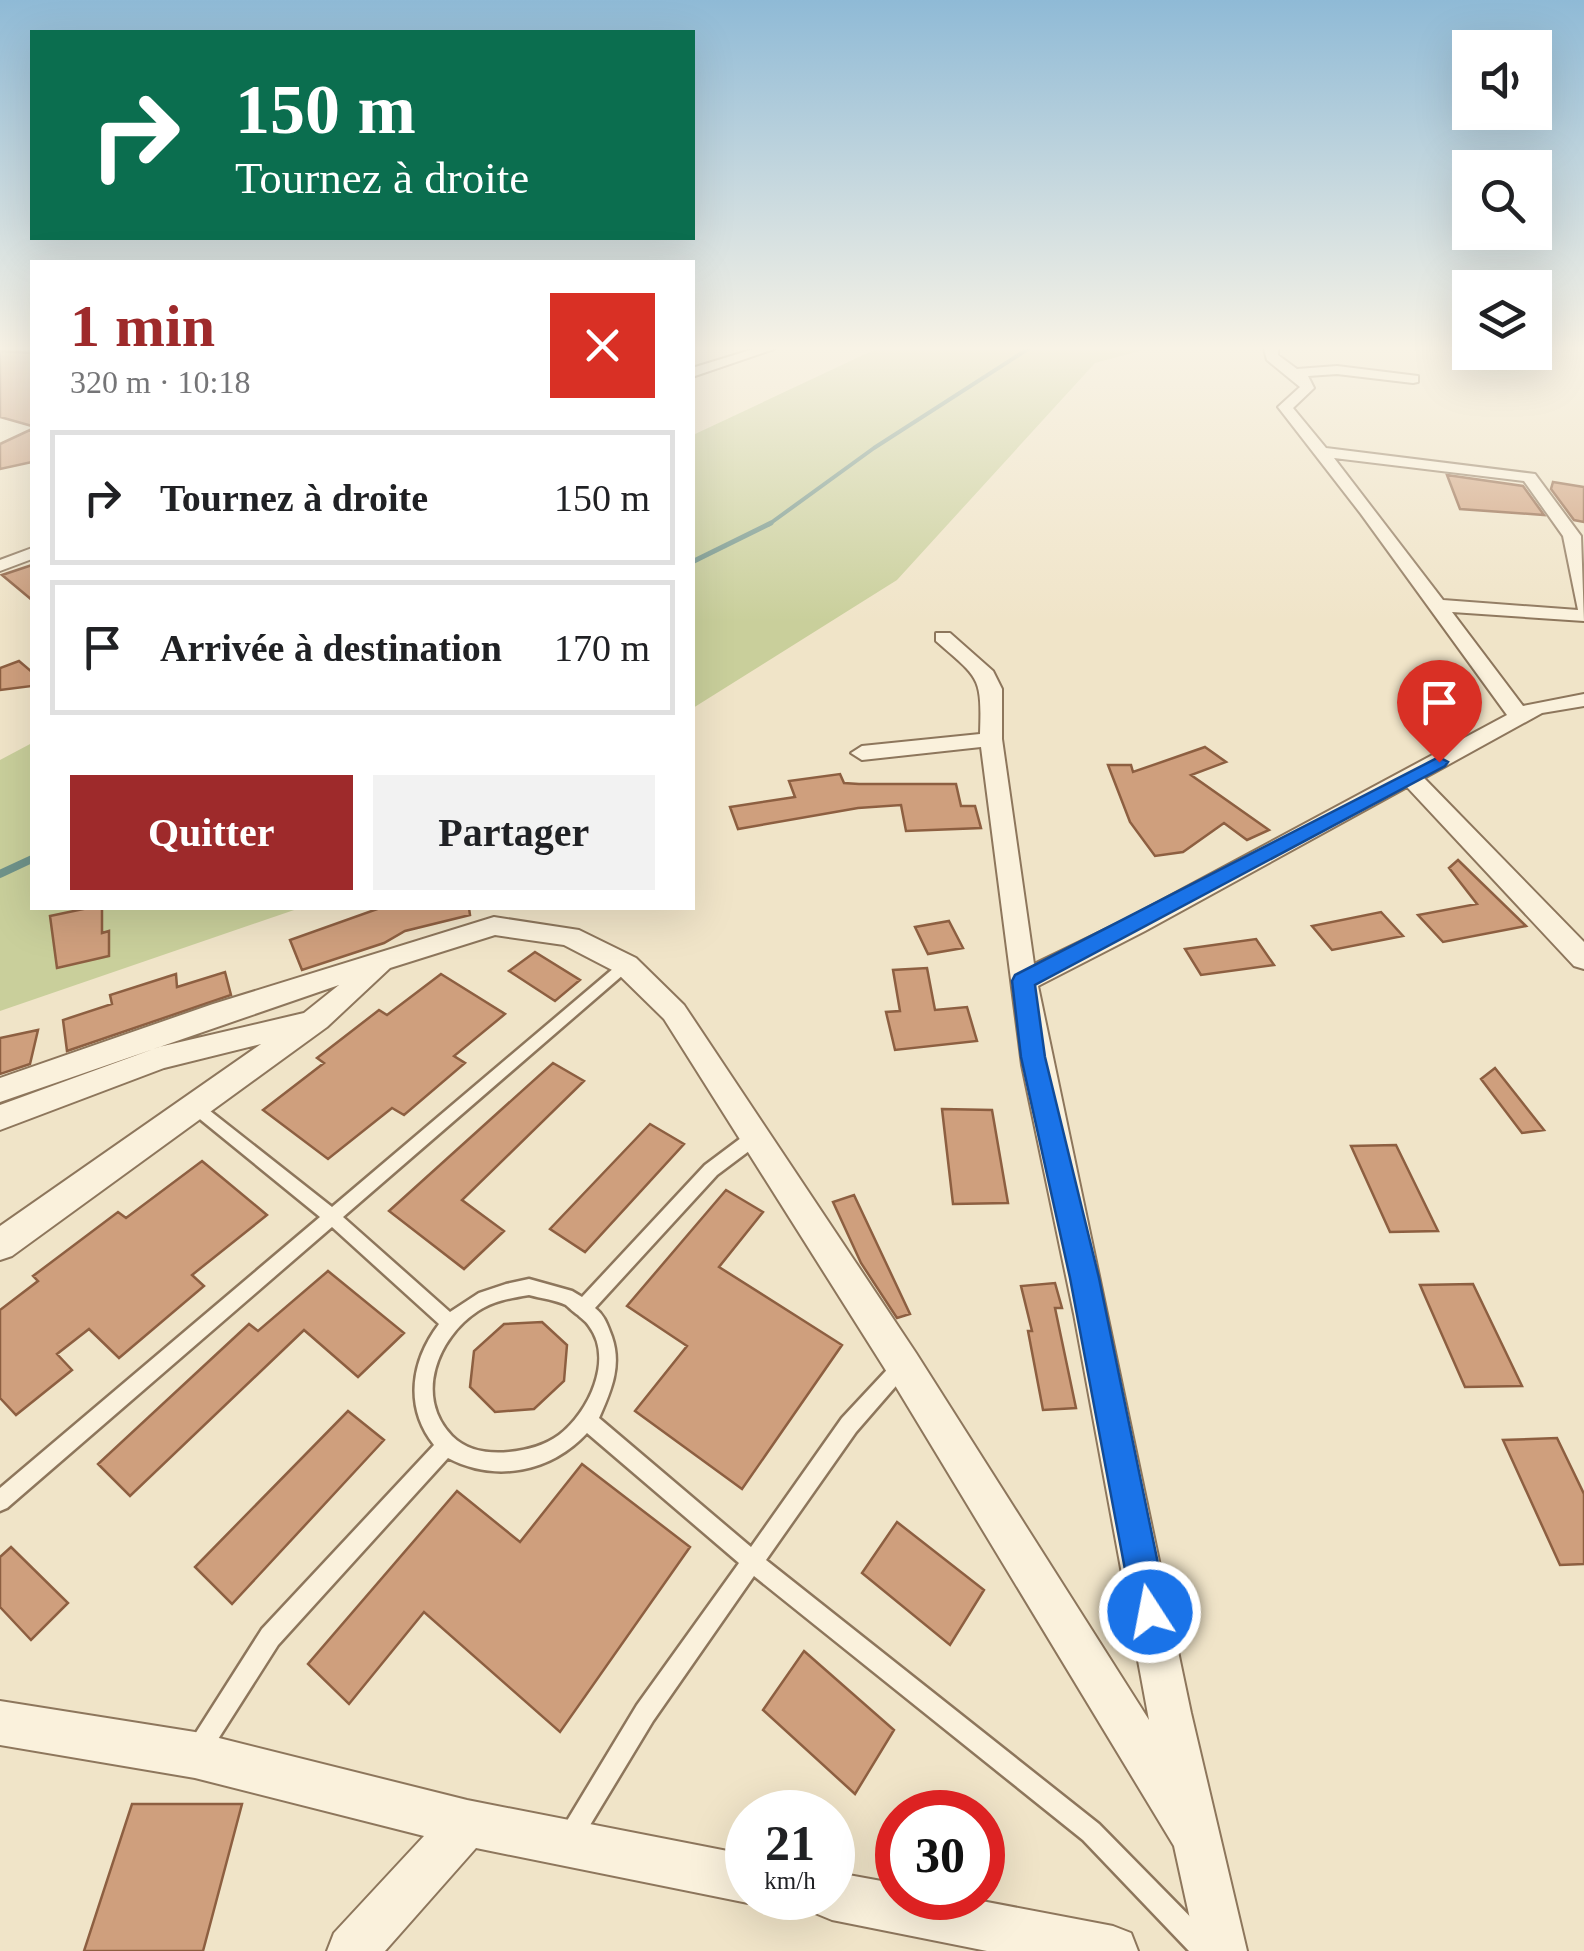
<!DOCTYPE html>
<html lang="fr">
<meta charset="utf-8">
<style>
:root{--surface:#fff;--page:#f2f2f2;--text:#202124;--muted:#757577;--line:#e0e0e0;--accent:#9e2a2b}
body{margin:0;font-family:Georgia,serif;background:var(--page);color:var(--text);height:100vh;display:flex;flex-direction:column;font-size:38px;white-space:nowrap}
*{box-sizing:border-box;margin:0}
p{font-size:32px;color:var(--muted)}
.icon{flex:none;width:55px;height:55px;fill:none;stroke:currentColor;stroke-width:2;stroke-linecap:round;stroke-linejoin:round}
.map{position:relative;flex:1;overflow:hidden}
.panel{position:absolute;left:30px;top:260px;width:665px;height:650px;display:flex;flex-direction:column;background:var(--surface);border-radius:0px;box-shadow:0 10px 40px #0002}
.panel>*{flex:none}
.guide{position:absolute;left:30px;top:30px;width:665px;height:210px;border-radius:0px;box-shadow:0 10px 40px #0002;background:#0b6e4f;color:#fff;overflow:hidden}
.controls{position:absolute;left:1452px;top:30px;display:grid;gap:20px}
.controls a{display:grid;place-items:center;width:100px;height:100px;border-radius:0px;background:var(--surface);box-shadow:0 10px 40px #0002;font-size:50px}
.speed{position:absolute;left:725px;top:1790px;display:flex;gap:20px;font-size:50px;font-weight:700;text-align:center}
.speed>*{display:grid;place-content:center;width:130px;height:130px;border-radius:50%;background:var(--surface);box-shadow:0 10px 40px #0002;line-height:1}
.speed small{font-size:25px;font-weight:400}
.speed .limit{border:15px solid #d22;background:#fff;color:#111}
.pin{position:absolute;display:grid;place-items:center;width:85px;height:85px;color:#fff;margin:-102px -42px;border-radius:50% 50% 50% 0;rotate:-45deg;box-shadow:0 0 10px #0007}
.pin .icon{rotate:45deg}
.me{position:absolute;width:110px;margin:-55px;rotate:349deg;stroke-linejoin:round;filter:drop-shadow(0 0 8px #0008)}
.turn{display:flex;align-items:center;gap:35px;height:210px;padding:0 40px;font-size:45px}
.turn .icon{width:130px;height:130px;stroke-width:2.5}
.turn b{display:block;font-size:70px;line-height:85px}
.round{display:grid;place-items:center;flex:none;width:105px;height:105px;border-radius:0px;background:var(--page)}
.summary{display:flex;align-items:center;justify-content:space-between;height:170px;padding:0 40px}
h1{font-size:60px;font-weight:700;line-height:75px;color:var(--accent)}
.button{display:flex;gap:20px;margin-top:auto;padding:20px 40px}
.button a{flex:1;height:115px;border-radius:0px;background:var(--accent);color:#fff;font-size:40px;font-weight:700;line-height:115px;text-align:center}
.button a+a{background:var(--page);color:var(--text)}
ul{padding:0;list-style:none}
li{display:flex;align-items:center;gap:30px;height:135px;margin:0 20px 15px;padding:0 20px;border:5px solid var(--line);border-radius:0px}
li div{flex:1}
li b{display:block;font-size:38px}
li em{font-style:normal}
.map>svg:first-child{display:block}
</style>
<div class="map">
<svg width="1584" height="1951" viewBox="0 0 1584 1951">
<rect width="100%" height="100%" fill="#f0e4c8"/>
<path fill="#c9cf9b" d="M 876,349 L 1147,349 L 1095,363 L 897,580 L 693,708 L 693,435 Z
M 32,743 L 32,908 L 300,908 L 0,1011 L 0,760 Z"/>
<g fill="none" stroke-linecap="round" stroke-linejoin="round">
<path stroke="#6f938a" stroke-width="4" d="M 768,525 L 874,448 L 1028,349"/>
<path stroke="#6f938a" stroke-width="5" d="M 692,562 L 771,523"/>
<path stroke="#6f938a" stroke-width="8" d="M 0,874 L 32,859"/>
</g>
<path fill="#cf9f7d" stroke="#8d5f41" stroke-width="2.5" d="M 0,351 L 32,353 L 32,426 L 0,417 Z
M 32,429 L 32,462 L 0,469 L 0,444 Z
M 1447,475 L 1523,486 L 1544,515 L 1460,509 Z
M 1553,482 L 1584,487 L 1584,522 L 1574,520 L 1551,489 Z
M 32,565 L 32,600 L 2,575 Z
M 19,661 L 32,672 L 32,686 L 0,690 L 0,668 Z
M 1205,747 L 1226,762 L 1191,775 L 1269,830 L 1247,840 L 1224,823 L 1183,852 L 1155,856 L 1130,822 L 1108,765 L 1131,765 L 1133,772 Z
M 840,774 L 844,783 L 859,784 L 956,784 L 961,806 L 975,806 L 981,828 L 906,831 L 901,805 L 858,808 L 738,829 L 730,807 L 795,797 L 789,781 Z
M 1458,860 L 1526,926 L 1443,942 L 1418,915 L 1477,904 L 1449,868 Z
M 88,908 L 102,908 L 102,933 L 109,931 L 109,956 L 57,968 L 50,916 Z
M 380,908 L 469,908 L 470,915 L 405,931 L 384,943 L 302,970 L 290,940 Z
M 1381,912 L 1403,936 L 1332,950 L 1312,926 Z
M 949,921 L 963,948 L 928,954 L 915,927 Z
M 1256,939 L 1274,965 L 1201,975 L 1185,949 Z
M 535,952 L 580,980 L 555,1001 L 509,971 Z
M 927,968 L 935,1010 L 967,1007 L 977,1041 L 895,1050 L 886,1012 L 900,1011 L 893,970 Z
M 225,972 L 231,995 L 67,1051 L 63,1020 L 112,1004 L 110,995 L 176,974 L 177,987 Z
M 441,974 L 505,1014 L 454,1056 L 465,1063 L 404,1115 L 392,1108 L 328,1159 L 263,1110 L 324,1063 L 317,1058 L 379,1010 L 387,1015 Z
M 38,1030 L 30,1064 L 0,1074 L 0,1038 Z
M 553,1063 L 584,1081 L 462,1200 L 504,1231 L 464,1269 L 389,1211 Z
M 1495,1068 L 1544,1130 L 1522,1133 L 1481,1079 Z
M 942,1109 L 992,1110 L 1008,1203 L 953,1204 Z
M 650,1124 L 684,1144 L 585,1252 L 550,1229 Z
M 1396,1145 L 1438,1231 L 1390,1232 L 1351,1146 Z
M 202,1161 L 267,1215 L 192,1275 L 204,1286 L 119,1358 L 89,1329 L 57,1354 L 72,1370 L 16,1415 L 0,1398 L 0,1310 L 38,1281 L 33,1276 L 118,1212 L 126,1218 Z
M 726,1190 L 763,1212 L 719,1267 L 842,1345 L 742,1489 L 635,1411 L 687,1346 L 627,1306 Z
M 854,1195 L 910,1314 L 897,1318 L 861,1263 L 833,1202 Z
M 328,1271 L 404,1333 L 358,1377 L 304,1330 L 130,1496 L 98,1464 L 249,1324 L 258,1331 Z
M 1055,1283 L 1062,1308 L 1055,1308 L 1076,1408 L 1043,1410 L 1028,1331 L 1032,1331 L 1021,1286 Z
M 1473,1284 L 1522,1386 L 1465,1387 L 1420,1285 Z
M 542,1322 L 567,1345 L 564,1381 L 534,1409 L 495,1412 L 470,1387 L 474,1351 L 504,1324 Z
M 348,1411 L 384,1440 L 232,1604 L 195,1567 Z
M 1557,1438 L 1584,1494 L 1584,1564 L 1560,1565 L 1503,1440 Z
M 582,1464 L 690,1547 L 560,1732 L 424,1612 L 349,1704 L 308,1664 L 457,1491 L 520,1542 Z
M 897,1522 L 984,1590 L 950,1645 L 862,1573 Z
M 11,1547 L 68,1603 L 31,1640 L 0,1607 L 0,1557 Z
M 804,1651 L 894,1730 L 855,1794 L 763,1710 Z
M 132,1804 L 242,1804 L 203,1951 L 84,1951 Z"/>
<g fill="none" stroke-linecap="round" stroke-linejoin="round">
<defs>
<path id="service" d="M 626,960 L 633,965 L 631,968 L 343,1217 L 450,1312 L 479,1293 L 506,1284 L 529,1279 L 572,1291 L 582,1297 L 705,1165 L 749,1132 L 755,1131 L 761,1132 L 763,1137 L 761,1142 L 717,1175 L 595,1308 C 605,1316 607,1324 612,1337 C 622,1366 611,1391 599,1418 L 751,1547 L 842,1418 L 897,1359 L 903,1356 L 909,1359 L 912,1365 L 909,1371 L 856,1432 L 766,1560 L 1099,1824 L 1215,1942 L 1218,1951 L 1189,1951 L 1083,1840 L 754,1576 L 653,1721 L 578,1845 L 570,1849 L 562,1845 L 558,1837 L 562,1829 L 637,1705 L 739,1563 L 587,1433 C 551,1472 496,1483 448,1458 L 278,1645 L 206,1758 L 198,1761 L 190,1758 L 187,1750 L 190,1742 L 262,1629 L 434,1445 C 404,1407 411,1361 439,1324 L 332,1227 L 7,1508 L 0,1511 L 0,1488 L 320,1217 L 190,1111 L 187,1107 L 190,1103 L 195,1101 L 200,1103 L 332,1207 L 621,962 ZM 529,1295 C 540,1298 556,1300 566,1305 C 567,1306 577,1315 578,1315 C 582,1319 586,1321 589,1326 C 614,1359 589,1412 559,1435 C 544,1446 527,1450 509,1452 C 489,1454 467,1451 452,1436 C 414,1397 437,1338 478,1311 C 493,1301 511,1298 529,1295 Z"/>
<path id="minor" d="M 754,349 L 774,349 L 692,377 L 692,368 Z
M 1264,349 L 1278,349 L 1278,355 L 1297,369 L 1337,366 L 1418,376 L 1418,382 L 1413,383 L 1337,374 L 1308,376 L 1314,388 L 1293,408 L 1326,448 L 1535,474 L 1581,536 L 1584,621 L 1452,612 L 1523,706 L 1584,694 L 1584,706 L 1542,713 L 1424,778 L 1584,942 L 1584,969 L 1574,966 L 1407,787 L 1145,931 L 1038,986 L 1191,1713 L 1247,1951 L 1197,1951 L 1174,1846 L 890,1377 L 664,1019 L 616,972 L 564,945 L 495,935 L 390,968 L 327,1027 L 12,1256 L 0,1260 L 0,1226 L 261,1044 L 164,1068 L 0,1130 L 0,1105 L 159,1047 L 304,1013 L 339,985 L 0,1102 L 0,1078 L 213,1004 L 494,917 L 579,930 L 636,958 L 684,1005 L 916,1353 L 1149,1720 L 1074,1314 L 1022,1065 L 981,747 L 862,760 L 851,753 L 862,746 L 980,734 C 982,675 979,679 936,641 L 936,633 L 950,633 L 993,671 L 1002,689 L 1002,739 L 1034,964 L 1127,919 L 1507,715 L 1361,514 L 1278,407 L 1300,387 L 1267,360 ZM 1334,458 L 1524,481 L 1563,536 L 1578,610 L 1443,600 Z
M 32,548 L 32,559 L 0,571 L 0,560 Z
M 0,1701 L 195,1732 L 467,1800 L 748,1855 L 748,1898 L 762,1898 L 748,1903 L 476,1848 L 385,1951 L 327,1951 L 334,1933 L 424,1836 L 195,1778 L 0,1745 Z
M 832,1872 L 898,1884 L 898,1898 L 966,1898 L 1113,1926 L 1131,1933 L 1138,1951 L 987,1951 L 832,1920 L 815,1913 L 808,1898 L 832,1898 Z"/>
</defs>
<use href="#service" stroke="#8d765c" stroke-width="5"/>
<use href="#minor" stroke="#8d765c" stroke-width="4"/>
<use href="#service" fill="#faf1dc" fill-rule="evenodd"/>
<use href="#minor" fill="#faf1dc" fill-rule="evenodd"/>
</g>
<linearGradient id="sky" x2="0" y2="1"><stop stop-color="#8fbad6"/><stop offset="0.56" stop-color="#f8f3e6"/><stop offset="1" stop-color="#f8f3e6" stop-opacity="0"/></linearGradient>
<rect width="1584" height="622" fill="url(#sky)"/>
<path fill="#1a73e8" stroke="#114b97" stroke-width="2.5" d="M 1439,757 L 1448,762 L 1445,766 L 1035,985 L 1045,1057 L 1099,1278 L 1168,1612 L 1163,1625 L 1150,1630 L 1138,1625 L 1133,1612 L 1070,1278 L 1021,1057 L 1012,981 L 1015,975 Z"/>
</svg>
<div class="controls">
<a><svg class="icon" aria-label="sound" viewBox="0 0 24 24"><path d="M4 9h4l5-4v14l-5-4H4zM17 9q2 3 0 6"/></svg></a>
<a><svg class="icon" aria-label="search" viewBox="0 0 24 24"><circle cx="10" cy="10" r="6"/><path d="M15 15l6 6"/></svg></a>
<a><svg class="icon" aria-label="layers" viewBox="0 0 24 24"><path d="M12 4l9 5-9 5-9-5zM3 14l9 5 9-5"/></svg></a>
</div>
<div class="speed"><div>21<small>km/h</small></div><div class="limit">30</div></div>
<div class="pin" style="left:1439px;top:762px;background:#d93025"><svg class="icon" aria-label="arrive" viewBox="0 0 24 24"><path d="M6 21V4h12l-3 4 3 4H6"/></svg></div>
<svg class="me" style="left:1150px;top:1612px" viewBox="-20 -20 40 40"><circle r="17" fill="#1a73e8" stroke="#fff" stroke-width="3"/><path d="M0-11L8 9 0 5-8 9z" fill="#fff"/></svg>
<div class="guide">
<div class="turn"><svg class="icon" aria-label="right" viewBox="0 0 24 24"><path d="M7 20v-9h11M14 6l5 5-5 5"/></svg><div><b>150 m</b>Tournez à droite</div></div>
</div>
<section class="panel">
<div class="summary"><div><h1>1 min</h1><p>320 m · 10:18</p></div><a class="round" style="background:#d93025;color:#fff"><svg class="icon" aria-label="close" viewBox="0 0 24 24"><path d="M6 6l12 12M18 6L6 18"/></svg></a></div>
<ul>
<li><svg class="icon" aria-label="right" viewBox="0 0 24 24"><path d="M7 20v-9h11M14 6l5 5-5 5"/></svg><div><b>Tournez à droite</b></div><em>150 m</em></li>
<li><svg class="icon" aria-label="arrive" viewBox="0 0 24 24"><path d="M6 21V4h12l-3 4 3 4H6"/></svg><div><b>Arrivée à destination</b></div><em>170 m</em></li>
</ul>
<div class="button"><a>Quitter</a><a>Partager</a></div>
</section>
</div>
